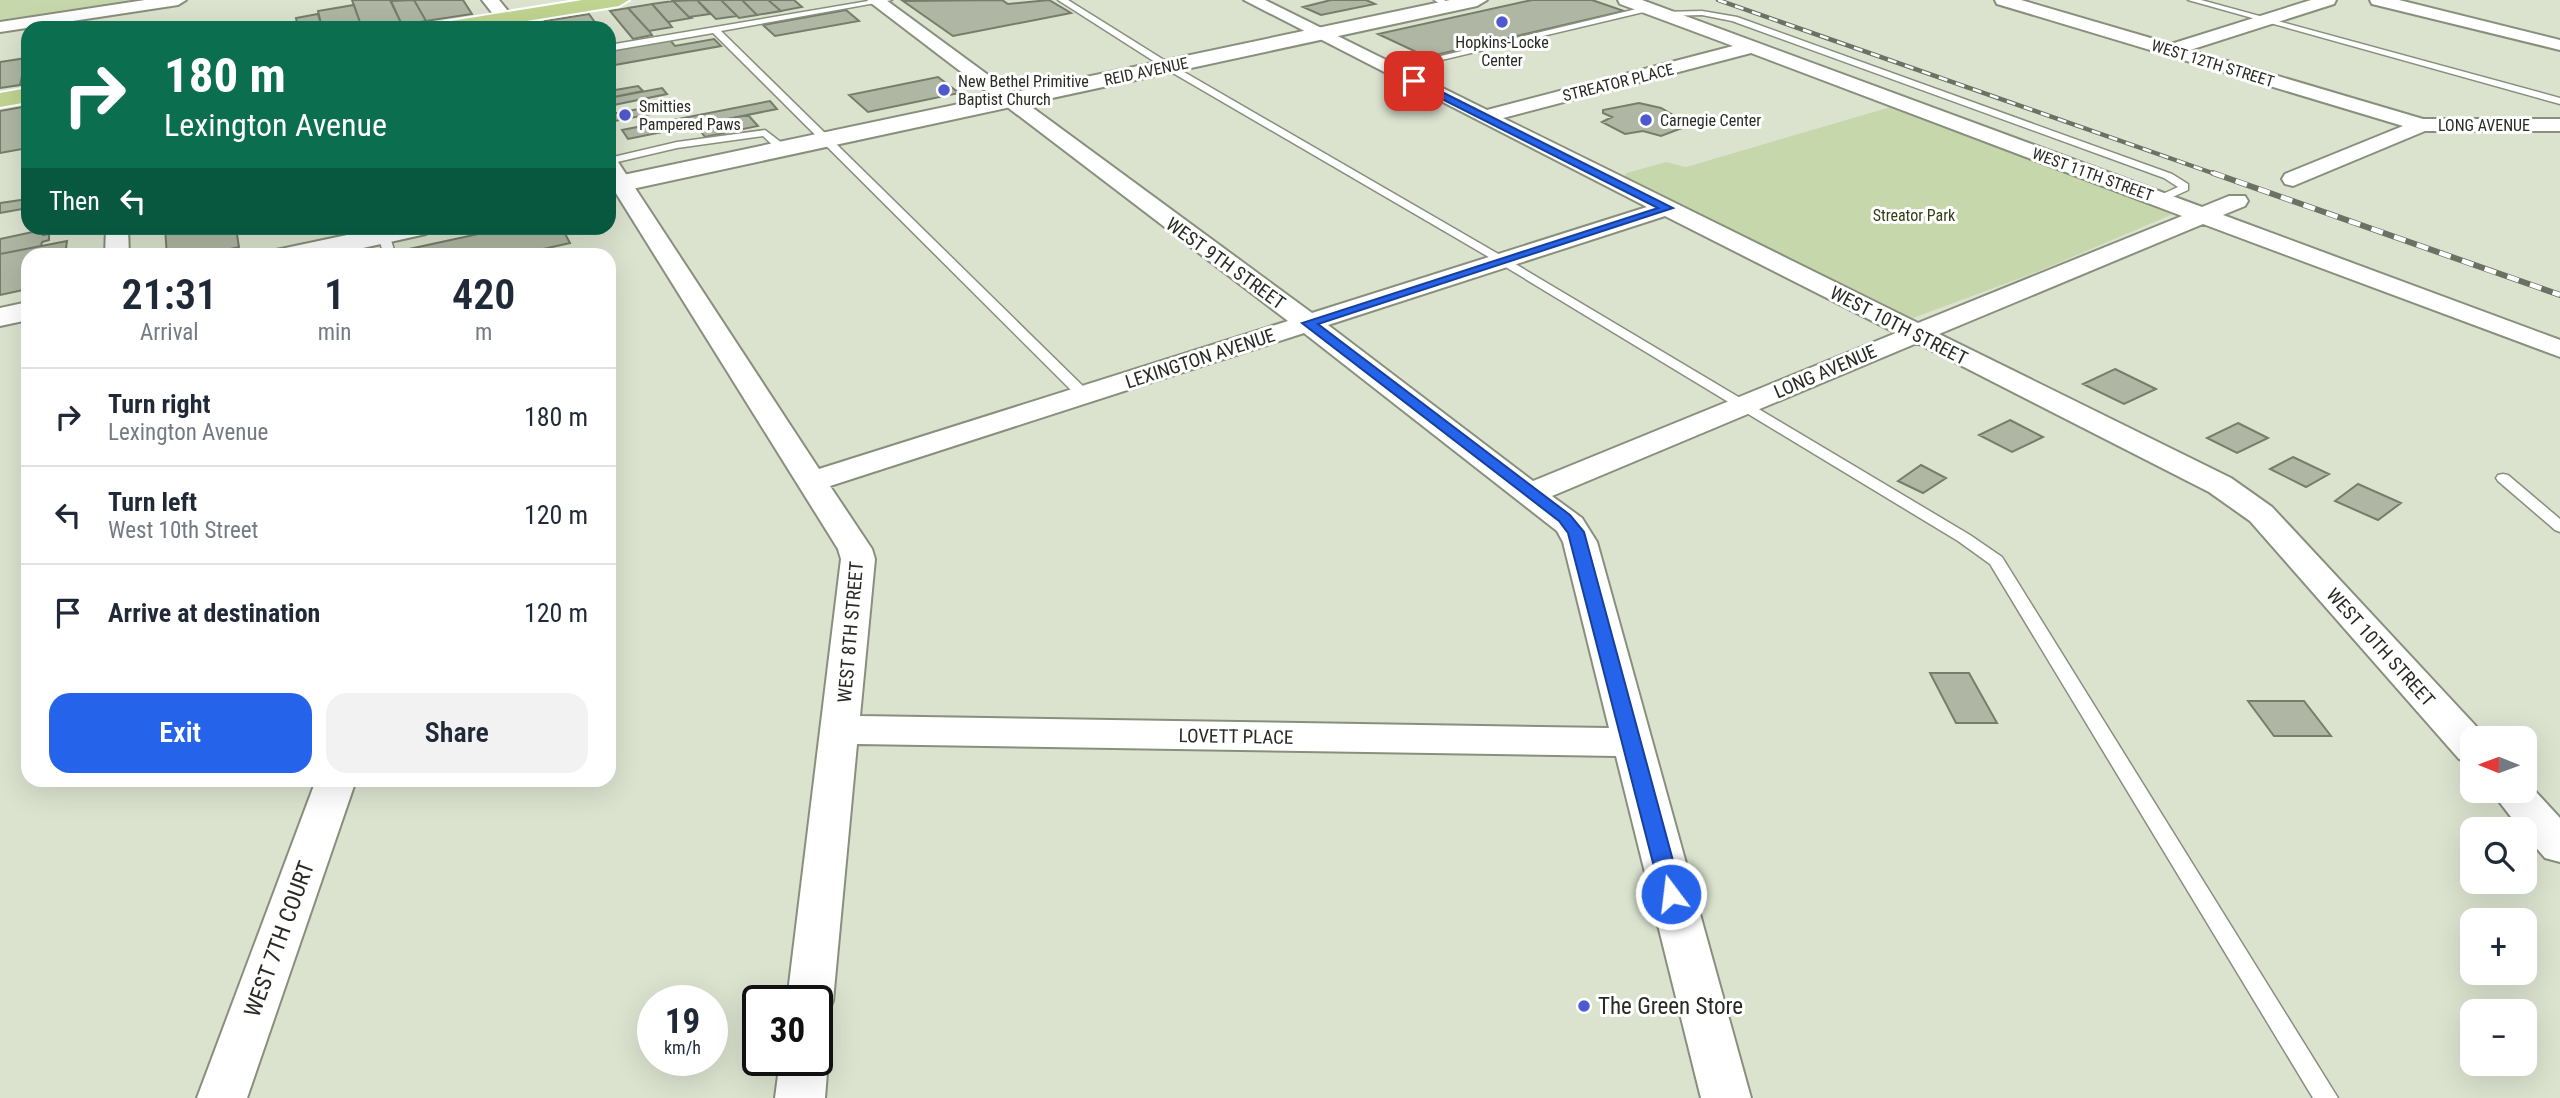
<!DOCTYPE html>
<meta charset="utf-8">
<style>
:root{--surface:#fff;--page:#f2f2f3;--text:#1f2937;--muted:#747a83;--line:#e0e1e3;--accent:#2563eb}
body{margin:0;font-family:"Roboto Condensed",sans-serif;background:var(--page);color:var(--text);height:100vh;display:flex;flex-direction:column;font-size:26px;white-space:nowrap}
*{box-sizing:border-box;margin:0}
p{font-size:23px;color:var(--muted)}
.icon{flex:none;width:38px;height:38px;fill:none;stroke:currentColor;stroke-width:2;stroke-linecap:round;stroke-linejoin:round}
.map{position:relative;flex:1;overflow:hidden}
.sheet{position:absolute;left:21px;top:248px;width:595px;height:539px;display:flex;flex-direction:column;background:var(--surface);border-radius:21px;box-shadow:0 7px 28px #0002}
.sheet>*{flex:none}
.guide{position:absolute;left:21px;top:21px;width:595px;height:214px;border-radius:21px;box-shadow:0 7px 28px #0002;background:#0b6e4f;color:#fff;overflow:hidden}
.needle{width:46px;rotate:271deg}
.controls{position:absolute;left:2460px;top:726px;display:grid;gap:14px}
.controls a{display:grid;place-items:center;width:77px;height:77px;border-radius:14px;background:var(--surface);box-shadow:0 7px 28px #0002;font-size:35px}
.speed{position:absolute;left:637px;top:985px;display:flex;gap:14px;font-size:35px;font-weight:700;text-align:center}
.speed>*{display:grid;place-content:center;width:91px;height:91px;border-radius:50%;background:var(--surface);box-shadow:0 7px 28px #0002;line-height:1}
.speed small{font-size:18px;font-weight:400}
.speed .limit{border:4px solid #111;border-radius:10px;background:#fff;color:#111}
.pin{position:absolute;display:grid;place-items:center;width:60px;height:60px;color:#fff;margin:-30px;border-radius:14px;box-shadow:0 4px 10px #0006}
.me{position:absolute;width:77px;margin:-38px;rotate:345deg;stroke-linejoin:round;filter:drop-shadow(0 0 5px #0008)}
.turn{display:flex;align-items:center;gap:24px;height:147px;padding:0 28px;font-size:32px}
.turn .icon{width:91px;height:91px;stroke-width:2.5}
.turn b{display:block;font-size:49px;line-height:60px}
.then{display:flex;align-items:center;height:66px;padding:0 28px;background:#0003;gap:14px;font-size:26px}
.eta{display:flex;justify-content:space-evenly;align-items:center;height:119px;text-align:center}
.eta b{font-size:42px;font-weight:600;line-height:49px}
.action{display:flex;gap:14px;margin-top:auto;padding:14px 28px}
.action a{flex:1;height:80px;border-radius:21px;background:var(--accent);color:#fff;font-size:28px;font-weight:600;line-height:80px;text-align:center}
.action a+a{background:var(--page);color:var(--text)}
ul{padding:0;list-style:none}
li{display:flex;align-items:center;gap:21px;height:98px;padding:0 28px;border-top:2px solid var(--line)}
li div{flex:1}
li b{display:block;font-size:26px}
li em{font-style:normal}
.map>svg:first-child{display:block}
</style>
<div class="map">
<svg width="2560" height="1098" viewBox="0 0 2560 1098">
<rect width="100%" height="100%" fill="#dbe3cf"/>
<path fill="#c7d7ac" d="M 0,0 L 160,0 L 0,24 Z
M 1894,106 L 2169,211 L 2173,214 L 2042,270 L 1913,318 L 1623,177 L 1627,173 L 1666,162 L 1686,167 Z"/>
<path fill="#afb6a3" stroke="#767d6b" stroke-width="2" d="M 352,0 L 390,0 L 402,25 L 362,28 Z
M 414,0 L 426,21 L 402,25 L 391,1 Z
M 414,0 L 463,0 L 472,14 L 426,21 Z
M 697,0 L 710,14 L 689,17 L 673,1 Z
M 697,0 L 721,0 L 737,16 L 716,19 Z
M 721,0 L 742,0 L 757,15 L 739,18 Z
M 742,0 L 768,0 L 781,11 L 757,15 Z
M 768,0 L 794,0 L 802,7 L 781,11 Z
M 1002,0 L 1008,4 L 1049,0 L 1071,13 L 953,36 L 903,1 Z
M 1331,0 L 1366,0 L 1375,4 L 1321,15 L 1303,7 Z
M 1532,0 L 1592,0 L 1624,11 L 1427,57 L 1378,34 Z
M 673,1 L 689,17 L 691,18 L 668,22 L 652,4 Z
M 652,4 L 668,22 L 672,27 L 649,31 L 628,8 Z
M 354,5 L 362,28 L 322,28 L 318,11 Z
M 628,8 L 649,31 L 652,35 L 633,39 L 610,11 Z
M 846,10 L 859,21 L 775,36 L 763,25 Z
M 318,14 L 322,28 L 298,28 L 296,18 Z
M 589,14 L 599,28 L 549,28 L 545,21 Z
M 714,39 L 721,46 L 609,66 L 609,51 L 670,40 L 675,46 Z
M 27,56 L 28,84 L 20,85 L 26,58 Z
M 26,58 L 20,85 L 0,88 L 0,62 Z
M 938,77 L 959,93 L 868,112 L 849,95 Z
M 638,86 L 643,91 L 609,98 L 609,91 Z
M 662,88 L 667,94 L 609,106 L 609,98 Z
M 770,101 L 777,109 L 628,139 L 622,130 Z
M 677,102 L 682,108 L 615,121 L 611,114 Z
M 1639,103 L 1661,108 L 1690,125 L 1661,136 L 1643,131 L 1625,134 L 1602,122 L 1612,117 L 1603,113 L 1603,110 Z
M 28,106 L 28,148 L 0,153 L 0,111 Z
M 748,115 L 758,126 L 705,137 L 696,125 Z
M 28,199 L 28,208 L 0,213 L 0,203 Z
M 165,228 L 236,228 L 239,247 L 201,256 L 167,256 Z
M 506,228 L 562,228 L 570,243 L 512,256 L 396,256 L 395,252 Z
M 42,230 L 43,235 L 49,234 L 49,240 L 42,242 L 41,246 L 0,254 L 0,239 Z
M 67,241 L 65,256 L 28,256 L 28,289 L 0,295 L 0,254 Z
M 2115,369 L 2156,389 L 2124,404 L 2083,384 Z
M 2010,420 L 2043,437 L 2012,452 L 1979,435 Z
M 2238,423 L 2268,438 L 2237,453 L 2207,438 Z
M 2293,457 L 2329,474 L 2306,487 L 2270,469 Z
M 1921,465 L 1946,478 L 1923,493 L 1898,481 Z
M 2358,484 L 2401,503 L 2378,520 L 2335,501 Z
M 1930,673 L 1969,673 L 1997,723 L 1956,723 Z
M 2248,701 L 2304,701 L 2331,736 L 2274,736 Z"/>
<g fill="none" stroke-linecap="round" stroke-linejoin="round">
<defs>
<path id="service" d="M 874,0 L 892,0 L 721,31 L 1089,392 L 1091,395 L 1089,398 L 1079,398 L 713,33 L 609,51 L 609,45 Z
M 1058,0 L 1068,0 L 1172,65 L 1507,259 L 1970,535 L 2002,557 L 2338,1098 L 2313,1098 L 1990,564 L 1958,541 L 1499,263 L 1166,69 Z
M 1434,0 L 1444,0 L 1454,6 L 1447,8 Z
M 2188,0 L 2201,0 L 2560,98 L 2560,104 Z
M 1649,6 L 1652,10 L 1391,72 L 1387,69 Z
M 1702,11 L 1737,17 L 2172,174 L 2188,184 L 2188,190 L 2164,201 L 2156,201 L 2156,197 L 2178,187 L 2164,178 L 1732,21 L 1702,15 L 1663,16 L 1659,14 L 1663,12 Z
M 765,130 L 787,147 L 787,151 L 779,151 L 763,136 L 677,148 L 609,164 L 609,158 L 677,142 Z
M 376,228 L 387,228 L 396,256 L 384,256 Z
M 2503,474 L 2508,475 L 2560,519 L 2560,532 L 2555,530 L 2498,481 L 2496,478 L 2498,475 Z"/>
<path id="minor" d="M 145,0 L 186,0 L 178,5 L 0,32 L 0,22 Z
M 482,0 L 499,0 L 522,28 L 504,28 Z
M 867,0 L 886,0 L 1312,313 L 1647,207 L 1244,0 L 1265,0 L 1487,110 L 1733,46 L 1620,4 L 1618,0 L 1642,0 L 2202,207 L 2229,196 L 2245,196 L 2248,201 L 2245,206 L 2223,215 L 2560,340 L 2560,357 L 2203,224 L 1939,334 L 2231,478 L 2272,507 L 2487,738 L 2473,738 L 2473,763 L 2459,759 L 2250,521 L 2209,492 L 1917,343 L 1552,496 L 1582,518 L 1597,542 L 1751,1098 L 1701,1098 L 1616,756 L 857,744 L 833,1001 L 827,1015 L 817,1019 L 817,1001 L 787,1001 L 841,559 L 838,549 L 609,182 L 609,158 L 617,160 L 620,165 L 819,469 L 1288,321 ZM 1751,53 L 2182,216 L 1918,323 L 1503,118 ZM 1665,216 L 1896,333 L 1533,481 L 1328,325 ZM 1304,333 L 1557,531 L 1563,542 L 1609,728 L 860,716 L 875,559 L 872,549 L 830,486 Z
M 1995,0 L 2021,0 L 2171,44 L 2311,0 L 2336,0 L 2334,4 L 2190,50 L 2423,119 L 2560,119 L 2560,131 L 2425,131 L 2293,186 L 2285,184 L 2282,179 L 2285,174 L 2403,126 L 1997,4 Z
M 2370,0 L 2399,0 L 2560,40 L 2560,50 L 2372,4 Z
M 106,228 L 128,228 L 129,256 L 105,256 Z
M 316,780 L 356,780 L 247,1098 L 197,1098 Z
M 2525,780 L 2560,818 L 2560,862 L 2545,858 L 2525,835 L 2525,830 L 2521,830 L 2491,791 L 2525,791 Z
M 817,1043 L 821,1045 L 828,1060 L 825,1098 L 775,1098 L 780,1060 L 817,1060 Z"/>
<path id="tertiary" d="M 1450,0 L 1487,0 L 1477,6 L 609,194 L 609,178 Z
M 380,228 L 430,228 L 426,234 L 327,256 L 272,256 L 276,250 Z
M 28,302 L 28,320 L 0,326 L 0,308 Z"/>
<path id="primary" d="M 582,0 L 629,0 L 619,6 L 483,28 L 435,28 L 438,24 L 445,22 Z
M 28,88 L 28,102 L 0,107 L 0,93 Z"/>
</defs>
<use href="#service" stroke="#888f7c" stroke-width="3"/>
<use href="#minor" stroke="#888f7c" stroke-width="4"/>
<use href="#tertiary" stroke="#888f7c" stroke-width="4"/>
<use href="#primary" stroke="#fff" stroke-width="4"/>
<use href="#service" fill="#fff" fill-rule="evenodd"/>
<use href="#minor" fill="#fff" fill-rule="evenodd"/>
<use href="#tertiary" fill="#fff" fill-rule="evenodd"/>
<use href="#primary" fill="#c0d491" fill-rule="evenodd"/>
<defs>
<path id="rail-far1" d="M 1718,0 L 2218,175"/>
<path id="rail" d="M 2213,173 L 2560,295"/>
</defs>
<use href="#rail-far1" stroke="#6c7164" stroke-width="4.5"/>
<use href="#rail" stroke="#6c7164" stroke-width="6"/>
<use href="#rail-far1" stroke="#fff" stroke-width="2.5" stroke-dasharray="9" stroke-linecap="butt"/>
<use href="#rail" stroke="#fff" stroke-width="4.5" stroke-dasharray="12" stroke-linecap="butt"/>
</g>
<path fill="#2563eb" stroke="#184099" stroke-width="2" d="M 1414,78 L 1673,208 L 1318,324 L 1570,515 L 1584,532 L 1682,894 L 1679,900 L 1671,903 L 1664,900 L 1661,894 L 1568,533 L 1559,521 L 1302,323 L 1658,208 L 1410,83 L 1409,81 Z"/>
<g fill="#4e59cf" stroke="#fff" stroke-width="2.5">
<circle cx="1502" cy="22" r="7"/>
<circle cx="944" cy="90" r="7"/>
<circle cx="625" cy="115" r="7"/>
<circle cx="1646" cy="120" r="7"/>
<circle cx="1584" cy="1006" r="7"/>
</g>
<g text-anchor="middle" stroke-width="6" stroke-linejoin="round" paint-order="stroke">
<g font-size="16" fill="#282b23" stroke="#fff" text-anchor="start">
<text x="1502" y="48" text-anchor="middle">Hopkins-Locke<tspan x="1502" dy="18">Center</tspan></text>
<text x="958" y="87">New Bethel Primitive<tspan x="958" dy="18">Baptist Church</tspan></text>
<text x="639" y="112">Smitties<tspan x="639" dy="18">Pampered Paws</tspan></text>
<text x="1660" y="126">Carnegie Center</text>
</g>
<g font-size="16" fill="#282b23" stroke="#fff">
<text transform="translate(2213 63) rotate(17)" y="6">WEST 12TH STREET</text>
<text transform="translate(1146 71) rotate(-12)" y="6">REID AVENUE</text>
<text transform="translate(1618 82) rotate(-14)" y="6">STREATOR PLACE</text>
<text x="2484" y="131">LONG AVENUE</text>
<text transform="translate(2093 174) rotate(20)" y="6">WEST 11TH STREET</text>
</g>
<g font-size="16" fill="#313f13" stroke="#fff">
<text x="1914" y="221">Streator Park</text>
</g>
<g font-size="19" fill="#282b23" stroke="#fff">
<text transform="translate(1226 263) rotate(36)" y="7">WEST 9TH STREET</text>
<text transform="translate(1899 325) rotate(27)" y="7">WEST 10TH STREET</text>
<text transform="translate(1200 358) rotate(-18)" y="7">LEXINGTON AVENUE</text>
<text transform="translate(1825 371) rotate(-23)" y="7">LONG AVENUE</text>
<text transform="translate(850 632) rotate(-85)" y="7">WEST 8TH STREET</text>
<text transform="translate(2381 647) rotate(48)" y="7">WEST 10TH STREET</text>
<text transform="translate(1236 736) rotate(1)" y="7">LOVETT PLACE</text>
</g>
<g font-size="23" fill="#282b23" stroke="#fff">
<text transform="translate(279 939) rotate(-70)" y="8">WEST 7TH COURT</text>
</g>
<g font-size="23" fill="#282b23" stroke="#fff" text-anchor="start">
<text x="1598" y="1014">The Green Store</text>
</g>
</g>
</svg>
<div class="controls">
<a><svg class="needle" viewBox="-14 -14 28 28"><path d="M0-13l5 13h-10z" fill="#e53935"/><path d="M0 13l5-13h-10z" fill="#747a83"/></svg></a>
<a><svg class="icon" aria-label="search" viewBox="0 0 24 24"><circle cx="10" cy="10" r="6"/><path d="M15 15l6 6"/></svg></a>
<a>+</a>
<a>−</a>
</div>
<div class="speed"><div>19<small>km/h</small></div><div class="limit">30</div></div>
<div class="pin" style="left:1414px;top:81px;background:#d93025"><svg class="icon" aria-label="arrive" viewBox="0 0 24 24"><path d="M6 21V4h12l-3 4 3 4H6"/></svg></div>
<svg class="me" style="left:1671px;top:894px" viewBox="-20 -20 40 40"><circle r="17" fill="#2563eb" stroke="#fff" stroke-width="3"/><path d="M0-11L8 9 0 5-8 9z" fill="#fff"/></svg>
<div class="guide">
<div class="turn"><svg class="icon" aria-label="right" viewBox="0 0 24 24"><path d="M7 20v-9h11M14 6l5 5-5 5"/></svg><div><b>180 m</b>Lexington Avenue</div></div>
<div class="then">Then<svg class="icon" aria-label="left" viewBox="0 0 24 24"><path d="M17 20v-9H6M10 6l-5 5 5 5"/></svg></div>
</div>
<section class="sheet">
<div class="eta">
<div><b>21:31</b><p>Arrival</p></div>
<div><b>1</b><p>min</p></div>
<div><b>420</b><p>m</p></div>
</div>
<ul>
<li><svg class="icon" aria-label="right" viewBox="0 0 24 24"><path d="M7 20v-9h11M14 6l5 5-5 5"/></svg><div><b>Turn right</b><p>Lexington Avenue</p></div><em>180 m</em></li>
<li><svg class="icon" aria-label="left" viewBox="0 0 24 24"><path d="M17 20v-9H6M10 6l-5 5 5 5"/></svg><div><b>Turn left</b><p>West 10th Street</p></div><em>120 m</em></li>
<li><svg class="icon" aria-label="arrive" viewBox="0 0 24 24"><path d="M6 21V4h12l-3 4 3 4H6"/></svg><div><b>Arrive at destination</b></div><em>120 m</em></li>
</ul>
<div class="action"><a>Exit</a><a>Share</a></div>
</section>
</div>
